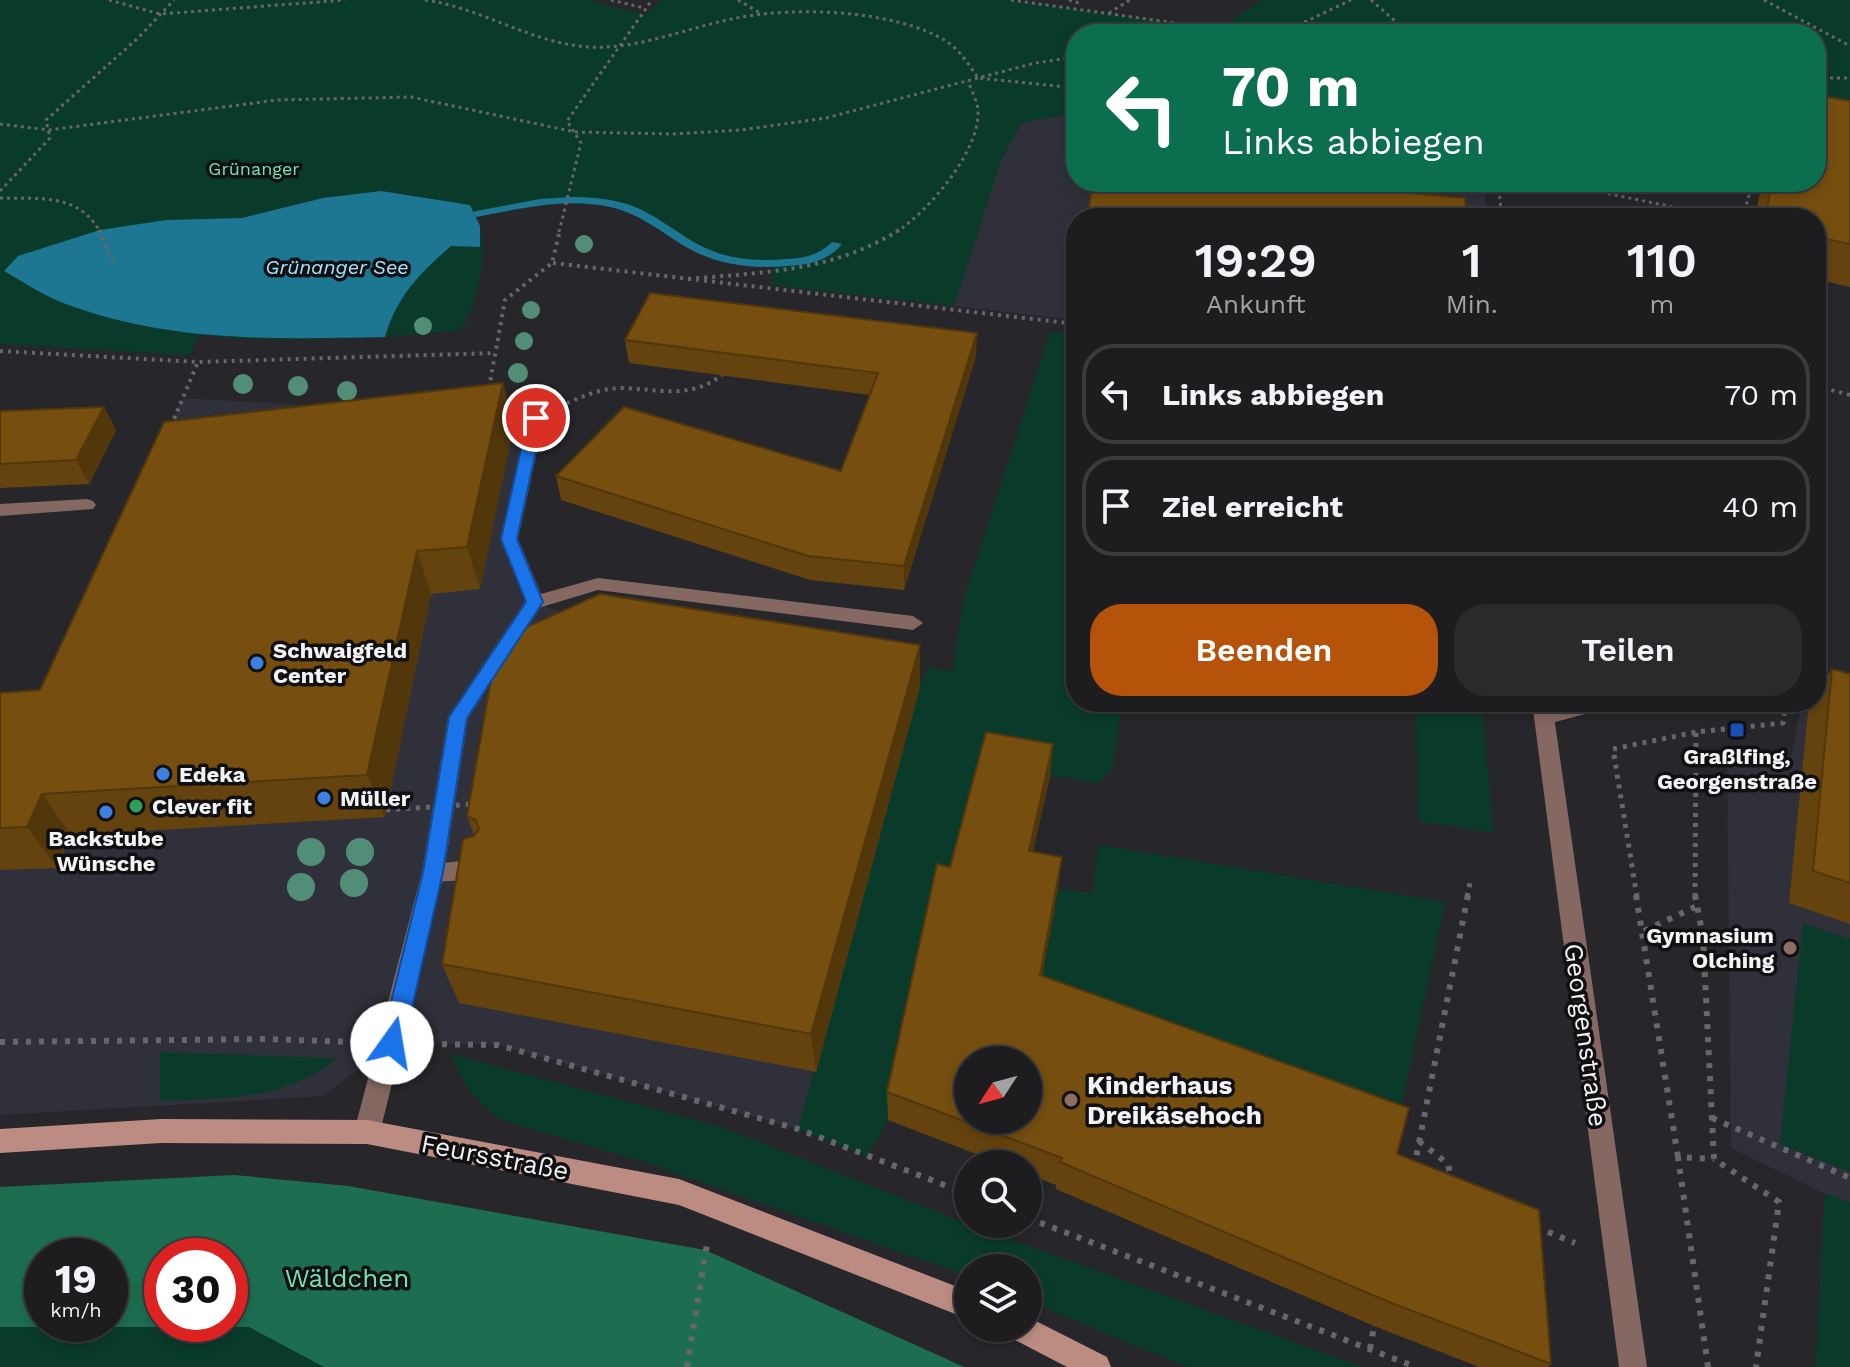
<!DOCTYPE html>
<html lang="de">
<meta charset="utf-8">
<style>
:root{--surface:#1d1d20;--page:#2a2a2d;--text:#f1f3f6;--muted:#a0a2a5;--line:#3b3b3e;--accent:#b45309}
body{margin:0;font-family:"Work Sans",sans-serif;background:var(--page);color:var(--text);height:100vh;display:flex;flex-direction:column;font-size:30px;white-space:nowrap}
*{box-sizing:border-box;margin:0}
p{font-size:26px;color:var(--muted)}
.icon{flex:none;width:44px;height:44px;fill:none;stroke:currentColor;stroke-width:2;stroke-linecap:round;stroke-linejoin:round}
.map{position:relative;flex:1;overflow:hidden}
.panel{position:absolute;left:1066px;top:208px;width:760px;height:504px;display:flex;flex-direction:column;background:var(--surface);border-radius:32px;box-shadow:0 4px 12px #0003,0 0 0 2px var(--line)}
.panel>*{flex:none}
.hud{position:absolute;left:1066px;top:24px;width:760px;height:168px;border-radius:32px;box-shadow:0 4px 12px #0003,0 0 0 2px var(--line);background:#0b6e4f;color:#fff;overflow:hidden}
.needle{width:52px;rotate:234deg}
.tools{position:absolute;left:954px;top:1046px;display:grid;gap:16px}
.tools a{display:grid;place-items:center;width:88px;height:88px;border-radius:50%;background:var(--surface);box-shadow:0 4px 12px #0003,0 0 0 2px var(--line);font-size:40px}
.speed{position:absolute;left:24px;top:1238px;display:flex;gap:16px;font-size:40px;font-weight:700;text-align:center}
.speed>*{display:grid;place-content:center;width:104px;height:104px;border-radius:50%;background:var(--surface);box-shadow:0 4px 12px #0003,0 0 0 2px var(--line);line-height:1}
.speed small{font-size:20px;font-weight:400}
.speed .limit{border:12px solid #d22;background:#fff;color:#111}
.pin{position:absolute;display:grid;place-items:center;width:68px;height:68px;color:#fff;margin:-34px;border:4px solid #fff;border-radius:50%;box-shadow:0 2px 8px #0007}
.me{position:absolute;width:88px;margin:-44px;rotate:13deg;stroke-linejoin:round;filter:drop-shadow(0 0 6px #0008)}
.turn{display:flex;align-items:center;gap:28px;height:168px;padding:0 24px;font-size:36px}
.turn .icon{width:104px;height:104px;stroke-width:2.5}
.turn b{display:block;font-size:56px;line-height:68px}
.eta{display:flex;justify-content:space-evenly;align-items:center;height:136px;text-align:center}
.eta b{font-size:48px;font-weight:600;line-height:56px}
.cta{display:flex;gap:16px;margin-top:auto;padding:16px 24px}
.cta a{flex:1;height:92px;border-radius:32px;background:var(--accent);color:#fff;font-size:32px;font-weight:600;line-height:92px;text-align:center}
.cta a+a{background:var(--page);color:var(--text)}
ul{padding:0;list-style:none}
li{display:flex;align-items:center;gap:24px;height:100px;margin:0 16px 12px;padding:0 8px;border:4px solid var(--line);border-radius:32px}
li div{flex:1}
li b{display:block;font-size:30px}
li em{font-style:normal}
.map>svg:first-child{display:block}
</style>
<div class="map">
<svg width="1850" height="1367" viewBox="0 0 1850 1367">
<rect width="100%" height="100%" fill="#27272b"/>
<path fill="#2f3039" d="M 1076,113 L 1076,182 L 1484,182 L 1487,218 L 1076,218 L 1076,320 L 954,306 L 1000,163 L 1021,122 Z
M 182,398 L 536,418 L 509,539 L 535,602 L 617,637 L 816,1072 L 798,1129 L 498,1045 L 393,1043 L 323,1096 L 0,1115 L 0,704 L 62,693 Z
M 1802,702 L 1850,710 L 1850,1367 L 1816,1367 L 1825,1194 L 1731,1148 L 1727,751 L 1788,771 Z"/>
<path fill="#0a3b2a" d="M 0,0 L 587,0 L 647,15 L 660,0 L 1010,0 L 1219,29 L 1261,0 L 1850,0 L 1850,123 L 1816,119 L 1816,34 L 1076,34 L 1076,113 L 1021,123 L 1000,163 L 954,306 L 771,285 L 773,267 C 748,265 723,264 700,253 C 672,239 649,219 618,209 C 574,196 521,209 476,217 C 491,252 478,298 461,330 C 375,338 286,344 199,335 L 189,355 L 0,344 Z
M 1050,332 L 1076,335 L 1076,702 L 1123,702 L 1112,770 L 1098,783 L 985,764 L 888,1120 L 867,1156 L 798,1129 L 920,687 L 928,668 L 953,671 L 963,602 Z
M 1384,702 L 1482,702 L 1493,833 L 1419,821 L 1416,707 Z
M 1099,845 L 1445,902 L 1395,1135 L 1037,1005 L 1058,889 L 1093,893 Z
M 1803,923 L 1850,939 L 1850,1172 L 1780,1144 Z
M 160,1052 L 337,1058 C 286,1101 224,1098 160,1101 Z
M 450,1054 L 721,1127 L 968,1224 L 1362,1367 L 1187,1367 L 1028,1301 L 1028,1268 L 968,1268 L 968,1276 L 651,1164 L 498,1119 L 469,1091 Z
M 1825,1193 L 1850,1203 L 1850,1367 L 1816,1367 Z
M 0,1327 L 249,1327 L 324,1367 L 0,1367 Z"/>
<path fill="#1d6e51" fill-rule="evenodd" d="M 234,1175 L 348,1186 L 705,1250 L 964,1367 L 324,1367 L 249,1327 L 0,1327 L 0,1187 ZM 42,1256 L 110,1256 L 110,1324 L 42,1324 ZM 162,1256 L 230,1256 L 230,1324 L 162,1324 Z"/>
<path fill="#1d7692" d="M 381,191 L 470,205 L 480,226 L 480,247 L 451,246 C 420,273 397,296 385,337 C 275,339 168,343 63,303 C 43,295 23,282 4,271 L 18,256 L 100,230 L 166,220 L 242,218 L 323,198 Z"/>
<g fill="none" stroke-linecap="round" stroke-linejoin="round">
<path fill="#1d7692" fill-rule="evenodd" d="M 572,197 C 593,197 613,199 633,206 C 654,215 673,229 692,241 C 722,259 753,262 787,259 C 805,258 819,255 832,242 L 842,244 C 828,261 808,265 787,266 C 752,269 717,265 686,247 C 661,232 639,213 610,207 C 566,197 519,209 476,217 L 470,214 L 476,211 L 540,199 Z"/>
<path stroke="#67676b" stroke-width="3" stroke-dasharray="3 4" stroke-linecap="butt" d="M 109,0 L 160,14 L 345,0
M 425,0 C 482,8 531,43 588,47 C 639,50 688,27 737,18 C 795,6 896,10 946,41 C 960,50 969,65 978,78 L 1076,88
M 611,0 L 644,8
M 738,0 L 760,13
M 1011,0 L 1254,34
M 1069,0 L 1079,3
M 1371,0 L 1410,34
M 1764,0 L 1850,46
M 1109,13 L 1130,0
M 1279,34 L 1351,0
M 1816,78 L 1850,78
M 0,124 L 49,130 L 277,100 L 411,97 L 575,132 L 673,134 L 741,130 L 826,118 L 1035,63 L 1076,57
M 1498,182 L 1502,218
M 1553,182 L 1725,218
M 0,191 L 50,138 L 46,120 L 138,38 L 174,0
M 0,198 C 39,199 79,193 100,232
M 1743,218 L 1749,195
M 559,232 L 581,143 L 567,121 L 652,0
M 896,232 C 928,212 980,151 978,111 C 978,102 971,90 968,81"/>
<path stroke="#67676b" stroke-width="4" stroke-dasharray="3 5" stroke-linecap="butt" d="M 99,230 L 115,267
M 553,263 L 1076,324
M 688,279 C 764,272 832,272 899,230
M 0,351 L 198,362 L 495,353
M 1816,386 L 1850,395
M 489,388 L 505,300 L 552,263 L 560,230
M 567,403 C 584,396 602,388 621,388 C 659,389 689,400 722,375
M 171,426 L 198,362"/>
<path stroke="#67676b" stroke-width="5" stroke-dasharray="4 6" stroke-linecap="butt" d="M 1467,897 L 1471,878
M 1637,897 L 1613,749 L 1696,732
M 1695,897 L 1696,732 L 1783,723 L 1786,702"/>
<path stroke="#67676b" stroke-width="6" stroke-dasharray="5 8" stroke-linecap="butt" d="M 1636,895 L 1678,1157
M 1695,895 L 1703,937 L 1714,1159 L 1779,1202 L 1756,1367
M 1644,931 L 1695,907
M 0,1042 L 267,1039 L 351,1042
M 429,1044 L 498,1045 L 798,1129 L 968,1194
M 1712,1118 L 1850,1178
M 1419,1141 L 1448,1164 L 1451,1179
M 1414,1168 L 1468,895
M 1028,1218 L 1416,1367
M 1536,1227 L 1575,1243
M 1370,1349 L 1374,1326
M 687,1367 L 707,1244
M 1708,1367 L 1678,1157 L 1714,1159"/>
<path fill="#866862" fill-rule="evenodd" d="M 536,413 L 544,418 L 518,539 L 541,594 L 598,578 L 913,616 L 923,623 L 913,630 L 598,590 L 535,609 L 528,607 L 500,539 L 528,418 Z
M 1574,702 L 1614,702 L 1611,707 L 1544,725 L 1537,722 L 1534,717 L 1537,712 Z
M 480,859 L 488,862 L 491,868 L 488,874 C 471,880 442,884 425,879 L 422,872 L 425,865 Z"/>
<path fill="#866862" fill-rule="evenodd" d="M 87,499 L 93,501 L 96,505 L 93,509 L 0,516 L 0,504 Z
M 535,595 L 544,602 L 468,718 L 444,872 L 380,1132 L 376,1141 L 367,1144 L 358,1141 L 354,1132 L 422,872 L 448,717 L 528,597 Z
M 1532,702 L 1552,702 L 1647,1367 L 1619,1367 Z"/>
<path fill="#bc8c83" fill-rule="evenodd" d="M 161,1119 L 367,1120 L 679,1179 L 968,1291 L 968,1319 L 679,1205 L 367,1144 L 161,1143 L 0,1153 L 0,1129 Z
M 1028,1317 L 1107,1357 L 1111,1367 L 1067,1367 L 1011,1338 L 1007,1328 L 1028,1328 Z"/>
<path stroke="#67676b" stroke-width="5" stroke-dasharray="4 6" stroke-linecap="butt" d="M 386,810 L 473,804"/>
</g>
<g fill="#528e77">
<circle cx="584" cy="244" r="9"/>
<circle cx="531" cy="310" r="9"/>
<circle cx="423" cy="326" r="9"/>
<circle cx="524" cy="341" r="9"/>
<circle cx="518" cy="373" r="10"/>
<circle cx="243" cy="384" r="10"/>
<circle cx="298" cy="386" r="10"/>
<circle cx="347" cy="391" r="10"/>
<circle cx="311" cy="852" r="14"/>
<circle cx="360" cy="852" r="14"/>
<circle cx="354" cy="883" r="14"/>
<circle cx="301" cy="887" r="14"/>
</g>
<path fill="#65430e" d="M 1850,101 L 1850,287 L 1816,279 L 1816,218 L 1755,218 L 1762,182 L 1816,182 Z
M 625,340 L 976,356 L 904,590 L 810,580 L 561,500 L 556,476 L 841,471 L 870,395 L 629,363 Z
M 503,383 L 514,424 L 480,589 L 431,594 L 385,817 L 71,835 L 57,868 L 0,870 L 0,693 L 40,690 Z
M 104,407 L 116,430 L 89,484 L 0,488 L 0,411 Z
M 920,645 L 920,687 L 816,1072 L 459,1003 L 442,964 L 474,835 L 467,816 Z
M 1832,669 L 1850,674 L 1850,924 L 1789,903 L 1809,702 L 1816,702 L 1816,692 Z
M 1050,776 L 1033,852 L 1058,889 L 1042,975 L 1397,1154 L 1551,1364 L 1548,1367 L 1479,1367 L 1374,1326 L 1056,1189 L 1056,1185 L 1028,1174 L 1028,1164 L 1002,1164 L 888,1120 L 887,1092 L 950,867 Z"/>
<path fill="#52370b" d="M 977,333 L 976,356 L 904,590 L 904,566 Z
M 503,383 L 514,424 L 480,589 L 467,547 Z
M 104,407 L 116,430 L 89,484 L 76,460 Z
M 417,551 L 431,594 L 385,817 L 367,775 Z
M 920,645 L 920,687 L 816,1072 L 811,1034 Z
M 1053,744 L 1050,776 L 1026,882 L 1029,851 Z
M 42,794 L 71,835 L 57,868 L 27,827 Z
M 1062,857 L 1058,889 L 1037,1005 L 1040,975 Z"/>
<path fill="#754e10" stroke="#52370b" stroke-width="2" fill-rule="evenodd" d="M 1816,95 L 1850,101 L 1850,244 L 1816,237 L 1816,218 L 1765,218 L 1772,182 L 1816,182 Z
M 1093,182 L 1323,182 L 1323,185 L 1465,198 L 1467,218 L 1087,218 Z
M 650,293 L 977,333 L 904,566 L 808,556 L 556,476 L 624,407 L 841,471 L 878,373 L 625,340 Z
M 503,383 L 467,547 L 417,551 L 367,775 L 42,794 L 27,827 L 0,828 L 0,693 L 40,690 L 164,422 Z
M 104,407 L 76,460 L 0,464 L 0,411 Z
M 600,594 L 920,645 L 811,1034 L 442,964 L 463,839 L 474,836 L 479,829 L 476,820 L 467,816 L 498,640 Z
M 1832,669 L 1850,674 L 1850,883 L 1813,871 Z
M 986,732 L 1053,744 L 1029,851 L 1062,857 L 1040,975 L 1409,1108 L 1397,1154 L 1539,1210 L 1551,1364 L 1389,1302 L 1060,1162 L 1062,1158 L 887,1092 L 937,864 L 950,867 ZM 968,1060 L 1028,1060 L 1028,1120 L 968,1120 Z"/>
<path fill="#1a73e8" stroke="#114b97" stroke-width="2" d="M 536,413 L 543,418 L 517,539 L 543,602 L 467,718 L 443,872 L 404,1043 L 400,1050 L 392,1053 L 384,1050 L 381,1043 L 423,872 L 449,717 L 526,602 L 501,539 L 528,418 Z"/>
<g fill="#3f7fe0" stroke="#101012" stroke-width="3">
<circle cx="257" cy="663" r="8"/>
<circle cx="163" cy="774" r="8"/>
<circle cx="324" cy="798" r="8"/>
<circle cx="106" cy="812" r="8"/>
</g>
<rect fill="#1a4fb4" stroke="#101012" stroke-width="3" x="1729" y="722" width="16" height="16" rx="4"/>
<circle fill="#2e9e5b" stroke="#101012" stroke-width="3" cx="136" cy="806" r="8"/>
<g fill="#8d6e63" stroke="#101012" stroke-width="3">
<circle cx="1790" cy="948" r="8"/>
<circle cx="1071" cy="1100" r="8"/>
</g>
<g text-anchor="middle" stroke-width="7" stroke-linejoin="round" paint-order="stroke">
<g font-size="18" fill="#75e2b6" stroke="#101012">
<text x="254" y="175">Grünanger</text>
</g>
<g font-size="20" font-style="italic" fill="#a5e4fc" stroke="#101012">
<text x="337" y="274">Grünanger See</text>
</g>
<g font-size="22" font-weight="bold" fill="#f3f3f6" stroke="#101012" text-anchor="start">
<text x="273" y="658">Schwaigfeld<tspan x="273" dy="25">Center</tspan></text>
<text x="1737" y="764" text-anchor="middle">Graßlfing,<tspan x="1737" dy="25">Georgenstraße</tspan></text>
<text x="179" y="782">Edeka</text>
<text x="340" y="806">Müller</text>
<text x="152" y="814">Clever fit</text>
<text x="106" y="846" text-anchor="middle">Backstube<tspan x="106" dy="25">Wünsche</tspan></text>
<text x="1774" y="943" text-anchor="end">Gymnasium<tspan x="1774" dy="25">Olching</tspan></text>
</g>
<g font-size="26" fill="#f3f3f6" stroke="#101012">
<text transform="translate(1586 1035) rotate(82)" y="9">Georgenstraße</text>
<text transform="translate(495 1157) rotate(11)" y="9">Feursstraße</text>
</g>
<g font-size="26" font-weight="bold" fill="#f3f3f6" stroke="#101012" text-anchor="start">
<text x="1087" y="1094">Kinderhaus<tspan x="1087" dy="30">Dreikäsehoch</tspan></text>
</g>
<g font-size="26" fill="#75e2b6" stroke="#101012">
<text x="347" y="1287">Wäldchen</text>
</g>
</g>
</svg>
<div class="tools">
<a><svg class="needle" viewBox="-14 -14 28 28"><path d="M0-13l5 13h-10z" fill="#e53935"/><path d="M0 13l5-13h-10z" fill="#a0a2a5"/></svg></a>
<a><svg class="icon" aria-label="search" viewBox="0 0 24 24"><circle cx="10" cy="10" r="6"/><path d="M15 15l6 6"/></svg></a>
<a><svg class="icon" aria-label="layers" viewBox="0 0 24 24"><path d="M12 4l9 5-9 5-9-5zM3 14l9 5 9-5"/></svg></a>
</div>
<div class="speed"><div>19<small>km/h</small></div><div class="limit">30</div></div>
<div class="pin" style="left:536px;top:418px;background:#d93025"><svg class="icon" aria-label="arrive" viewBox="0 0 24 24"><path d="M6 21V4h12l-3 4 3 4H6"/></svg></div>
<svg class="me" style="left:392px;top:1043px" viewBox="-20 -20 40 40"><circle r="19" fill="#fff"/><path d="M0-13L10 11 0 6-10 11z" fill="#1a73e8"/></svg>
<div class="hud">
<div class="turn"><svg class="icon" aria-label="left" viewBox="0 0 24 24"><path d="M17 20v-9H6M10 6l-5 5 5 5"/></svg><div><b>70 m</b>Links abbiegen</div></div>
</div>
<section class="panel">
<div class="eta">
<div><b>19:29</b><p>Ankunft</p></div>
<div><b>1</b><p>Min.</p></div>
<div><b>110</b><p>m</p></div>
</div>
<ul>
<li><svg class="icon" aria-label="left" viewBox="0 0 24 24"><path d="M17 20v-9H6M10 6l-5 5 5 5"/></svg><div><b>Links abbiegen</b></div><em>70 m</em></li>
<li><svg class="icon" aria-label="arrive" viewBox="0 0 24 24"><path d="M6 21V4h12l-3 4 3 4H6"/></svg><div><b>Ziel erreicht</b></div><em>40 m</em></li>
</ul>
<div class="cta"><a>Beenden</a><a>Teilen</a></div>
</section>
</div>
